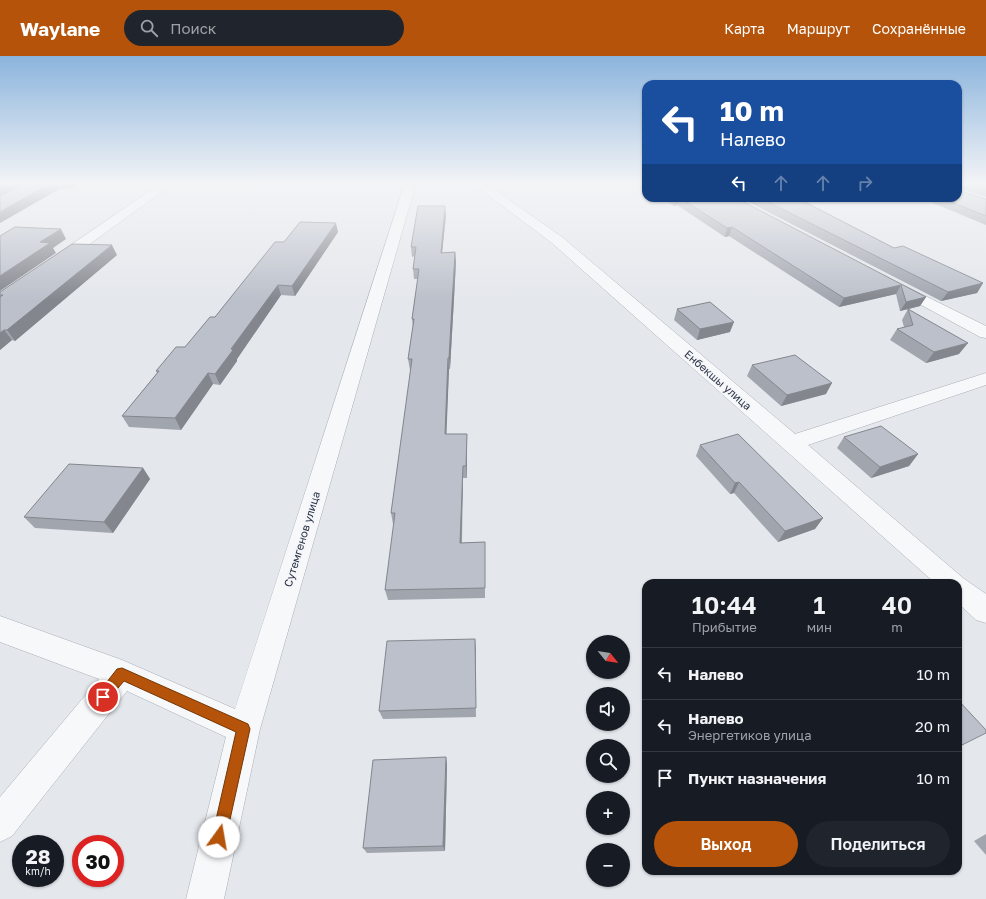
<!DOCTYPE html>
<html lang="ru">
<meta charset="utf-8">
<style>
:root{--surface:#171b24;--page:#20242c;--text:#f1f3f6;--muted:#9ea1a6;--line:#363941;--accent:#b45309}
body{margin:0;font-family:"Golos Text",sans-serif;background:var(--page);color:var(--text);height:100vh;display:flex;flex-direction:column;font-size:15px;white-space:nowrap}
*{box-sizing:border-box;margin:0}
p{font-size:13px;color:var(--muted)}
.icon{flex:none;width:22px;height:22px;fill:none;stroke:currentColor;stroke-width:2;stroke-linecap:round;stroke-linejoin:round}
.map{position:relative;flex:1;overflow:hidden}
.side{position:absolute;left:642px;top:523px;width:320px;height:296px;display:flex;flex-direction:column;background:var(--surface);border-radius:12px;box-shadow:0 1px 3px #0004}
.side>*{flex:none}
.banner{position:absolute;left:642px;top:24px;width:320px;height:122px;border-radius:12px;box-shadow:0 1px 3px #0004;background:#1a4fa0;color:#fff;overflow:hidden}
.needle{width:26px;rotate:120deg}
.tools{position:absolute;left:586px;top:579px;display:grid;gap:8px}
.tools a{display:grid;place-items:center;width:44px;height:44px;border-radius:50%;background:var(--surface);box-shadow:0 1px 3px #0004;font-size:20px}
.speed{position:absolute;left:12px;top:779px;display:flex;gap:8px;font-size:20px;font-weight:700;text-align:center}
.speed>*{display:grid;place-content:center;width:52px;height:52px;border-radius:50%;background:var(--surface);box-shadow:0 1px 3px #0004;line-height:1}
.speed small{font-size:10px;font-weight:400}
.speed .limit{border:6px solid #d22;background:#fff;color:#111}
.pin{position:absolute;display:grid;place-items:center;width:34px;height:34px;color:#fff;margin:-17px;border:2px solid #fff;border-radius:50%;box-shadow:0 1px 4px #0007}
.me{position:absolute;width:44px;margin:-22px;rotate:13deg;stroke-linejoin:round;filter:drop-shadow(0 0 3px #0008)}
.turn{display:flex;align-items:center;gap:14px;height:84px;padding:0 12px;font-size:18px}
.turn .icon{width:52px;height:52px;stroke-width:2.5}
.turn b{display:block;font-size:28px;line-height:34px}
.lanes{display:flex;align-items:center;height:38px;padding:0 12px;background:#0003;justify-content:center;gap:20px;direction:ltr}
.lanes .off{opacity:.35}
.eta{display:flex;justify-content:space-evenly;align-items:center;height:68px;text-align:center}
.eta b{font-size:24px;font-weight:600;line-height:28px}
.action{display:flex;gap:8px;margin-top:auto;padding:8px 12px}
.action a{flex:1;height:46px;border-radius:24px;background:var(--accent);color:#fff;font-size:16px;font-weight:600;line-height:46px;text-align:center}
.action a+a{background:var(--page);color:var(--text)}
ul{padding:0;list-style:none}
li{display:flex;align-items:center;gap:12px;height:52px;padding:0 12px;border-top:1px solid var(--line)}
li div{flex:1}
li b{display:block;font-size:15px}
li em{font-style:normal}
header{display:flex;align-items:center;gap:24px;box-sizing:border-box;height:56px;padding:0 20px;background:var(--accent);color:#fff}
header strong{font-size:19px}
nav{display:flex;gap:22px;margin-inline-start:auto;font-size:14px}
.search{width:280px;height:36px;background:var(--page);display:flex;align-items:center;gap:10px;box-sizing:border-box;padding:0 14px;border-radius:22px;color:var(--muted);font-size:15px}
.map>svg:first-child{display:block}
</style>
<header>
<strong>Waylane</strong>
<div class="search"><svg class="icon" aria-label="search" viewBox="0 0 24 24"><circle cx="10" cy="10" r="6"/><path d="M15 15l6 6"/></svg>Поиск</div>
<nav><a>Карта</a><a>Маршрут</a><a>Сохранённые</a></nav>
</header>
<div class="map">
<svg width="986" height="843" viewBox="0 0 986 843">
<rect width="100%" height="100%" fill="#e4e7ec"/>
<g fill="none" stroke-linecap="round" stroke-linejoin="round">
<defs>
<path id="street" d="M 161,127 L 174,127 L 62,208 L 57,209 L 52,208 L 50,205 L 52,202 Z
M 405,127 L 416,127 L 260,673 L 224,843 L 186,843 L 226,681 L 127,635 L 12,780 L 0,786 L 0,741 L 99,623 L 0,586 L 0,560 L 122,604 L 235,653 Z
M 472,127 L 485,127 L 562,181 L 795,378 L 986,317 L 986,329 L 808,389 L 963,522 L 986,538 L 986,567 L 976,564 L 958,547 L 958,527 L 935,527 L 552,187 Z
M 897,226 L 986,270 L 986,282 L 980,281 L 892,233 L 890,230 L 892,227 Z"/>
</defs>
<use href="#street" stroke="#a9aeb7" stroke-width="1"/>
<use href="#street" fill="#f7f8fa" fill-rule="evenodd"/>
</g>
<path fill="#a1a5ae" d="M 0,127 L 9,136 L 27,127 L 79,127 L 69,133 L 59,133 L 0,167 Z
M 175,127 L 211,127 L 210,128 Z
M 639,127 L 646,127 L 646,132 Z
M 958,127 L 986,127 L 986,141 L 961,133 L 961,135 L 986,143 L 986,169 L 921,142 L 958,142 Z
M 662,142 L 736,142 L 926,241 L 920,250 L 909,253 L 959,298 L 926,307 L 890,284 L 897,273 L 904,271 L 902,264 L 908,253 L 900,255 L 896,238 L 839,251 L 729,180 L 725,181 L 677,149 L 674,150 Z
M 741,142 L 797,142 L 894,192 L 983,227 L 977,237 L 941,245 Z
M 446,159 L 442,197 L 455,196 L 456,206 L 450,313 L 449,313 L 446,378 L 467,378 L 467,422 L 463,422 L 462,487 L 485,486 L 485,542 L 388,544 L 385,534 L 394,468 L 393,468 L 391,457 L 411,314 L 410,314 L 408,303 L 413,271 L 412,263 L 418,223 L 414,223 L 413,213 L 415,200 L 412,201 L 411,191 Z
M 338,176 L 295,240 L 281,239 L 237,303 L 237,305 L 220,329 L 213,328 L 181,374 L 129,371 L 122,360 L 157,317 L 156,315 L 185,291 L 215,261 L 284,186 Z
M 117,199 L 15,285 L 12,284 L 0,294 L 0,236 Z
M 677,253 L 730,276 L 697,284 L 674,264 Z
M 752,309 L 826,338 L 781,350 L 747,320 Z
M 844,381 L 918,398 L 909,410 L 871,422 L 837,392 Z
M 700,389 L 823,462 L 815,473 L 778,486 L 734,437 L 730,438 L 696,400 Z
M 143,412 L 150,423 L 113,477 L 35,472 L 24,461 Z
M 475,583 L 476,661 L 383,663 L 379,655 Z
M 446,701 L 447,709 L 445,795 L 367,797 L 363,792 Z
M 986,778 L 986,799 L 974,785 Z"/>
<path fill="#83868d" d="M 6,127 L 26,127 L 0,140 L 0,130 Z
M 51,127 L 56,127 L 59,133 L 0,167 L 0,156 Z
M 66,127 L 79,127 L 69,133 Z
M 676,142 L 678,142 L 677,149 L 674,150 Z
M 445,150 L 446,159 L 441,207 L 441,197 Z
M 336,167 L 338,176 L 295,240 L 292,230 Z
M 732,171 L 729,180 L 725,181 L 727,172 Z
M 61,173 L 66,183 L 53,192 L 56,197 L 0,235 L 0,220 L 40,186 Z
M 112,189 L 117,199 L 15,285 L 7,274 Z
M 455,196 L 456,206 L 450,313 L 449,302 Z
M 983,227 L 977,237 L 941,245 L 948,236 Z
M 278,229 L 281,239 L 237,303 L 237,305 L 220,329 L 215,318 L 231,293 Z
M 901,229 L 896,238 L 839,251 L 844,242 Z
M 926,241 L 920,250 L 900,255 L 906,246 Z
M 734,266 L 730,276 L 697,284 L 700,273 Z
M 4,274 L 12,284 L 0,294 L 0,277 Z
M 968,287 L 959,298 L 926,307 L 934,296 Z
M 448,302 L 449,313 L 446,390 L 445,378 Z
M 208,317 L 213,328 L 181,374 L 175,362 Z
M 832,327 L 826,338 L 781,350 L 787,339 Z
M 467,378 L 467,422 L 466,410 Z
M 918,398 L 909,410 L 871,422 L 880,411 Z
M 463,410 L 463,422 L 461,497 L 460,487 Z
M 143,412 L 150,423 L 113,477 L 104,466 Z
M 739,426 L 734,437 L 730,438 L 735,427 Z
M 823,462 L 815,473 L 778,486 L 785,475 Z
M 475,583 L 476,593 L 476,661 L 476,652 Z
M 446,701 L 447,709 L 445,795 L 443,790 Z"/>
<path fill="#bbc0ca" stroke="#83868d" d="M 0,127 L 6,127 L 0,130 Z
M 27,127 L 51,127 L 0,156 L 0,140 Z
M 958,127 L 961,127 L 961,135 L 986,143 L 986,160 L 941,142 L 958,142 Z
M 966,127 L 986,127 L 986,133 Z
M 680,142 L 736,142 L 926,241 L 906,246 L 901,229 L 844,242 L 732,171 L 727,172 Z
M 760,142 L 797,142 L 894,192 L 903,190 L 983,227 L 948,236 Z
M 418,150 L 445,150 L 441,197 L 455,196 L 449,302 L 448,302 L 445,378 L 467,378 L 466,410 L 463,410 L 460,487 L 485,486 L 485,532 L 385,534 L 395,457 L 391,457 L 412,303 L 408,303 L 414,263 L 412,263 L 419,213 L 413,213 L 416,191 L 411,191 Z
M 300,166 L 336,167 L 292,230 L 278,229 L 231,293 L 233,294 L 215,318 L 208,317 L 175,362 L 122,360 L 159,315 L 156,315 L 176,291 L 185,291 L 210,261 L 215,261 L 275,186 L 284,186 Z
M 15,171 L 61,173 L 40,186 L 50,187 L 0,220 L 0,180 Z
M 72,188 L 112,189 L 7,274 L 4,274 L 0,277 L 0,241 L 3,239 L 0,239 L 0,236 Z
M 710,246 L 734,266 L 700,273 L 677,253 Z
M 908,253 L 968,287 L 934,296 L 897,273 L 913,269 Z
M 795,299 L 832,327 L 787,339 L 752,309 Z
M 881,370 L 918,398 L 880,411 L 844,381 Z
M 738,378 L 823,462 L 785,475 L 739,426 L 735,427 L 700,389 Z
M 69,408 L 143,412 L 104,466 L 24,461 Z
M 475,583 L 476,652 L 379,655 L 387,585 Z
M 958,644 L 986,674 L 986,677 L 958,691 Z
M 446,701 L 443,790 L 363,792 L 373,704 Z"/>
<linearGradient id="sky" x2="0" y2="1"><stop stop-color="#8bb4dd"/><stop offset="0.52" stop-color="#f3f4f6"/><stop offset="1" stop-color="#f3f4f6" stop-opacity="0"/></linearGradient>
<rect width="986" height="245" fill="url(#sky)"/>
<path fill="#b45309" stroke="#753606" d="M 122,612 L 248,668 L 250,673 L 225,786 L 219,788 L 214,786 L 212,781 L 236,676 L 124,625 L 107,645 L 103,647 L 99,645 L 97,641 L 99,636 L 117,613 Z"/>
<g text-anchor="middle" stroke-width="3.5" stroke-linejoin="round" paint-order="stroke">
<g font-size="11" fill="#2b3445" stroke="#f4f6f9">
<text transform="translate(718 324) rotate(41)" y="4">Енбекшы улица</text>
<text transform="translate(302 483) rotate(-73)" y="4">Сутемгенов улица</text>
</g>
</g>
</svg>
<div class="tools">
<a><svg class="needle" viewBox="-14 -14 28 28"><path d="M0-13l5 13h-10z" fill="#e53935"/><path d="M0 13l5-13h-10z" fill="#9ea1a6"/></svg></a>
<a><svg class="icon" aria-label="sound" viewBox="0 0 24 24"><path d="M4 9h4l5-4v14l-5-4H4zM17 9q2 3 0 6"/></svg></a>
<a><svg class="icon" aria-label="search" viewBox="0 0 24 24"><circle cx="10" cy="10" r="6"/><path d="M15 15l6 6"/></svg></a>
<a>+</a>
<a>−</a>
</div>
<div class="speed"><div>28<small>km/h</small></div><div class="limit">30</div></div>
<div class="pin" style="left:103px;top:641px;background:#d93025"><svg class="icon" aria-label="arrive" viewBox="0 0 24 24"><path d="M6 21V4h12l-3 4 3 4H6"/></svg></div>
<svg class="me" style="left:219px;top:781px" viewBox="-20 -20 40 40"><circle r="19" fill="#fff"/><path d="M0-13L10 11 0 6-10 11z" fill="#b45309"/></svg>
<div class="banner">
<div class="turn"><svg class="icon" aria-label="left" viewBox="0 0 24 24"><path d="M17 20v-9H6M10 6l-5 5 5 5"/></svg><div><b>10 m</b>Налево</div></div>
<div class="lanes"><svg class="icon" aria-label="left" viewBox="0 0 24 24"><path d="M17 20v-9H6M10 6l-5 5 5 5"/></svg><svg class="icon off" aria-label="ahead" viewBox="0 0 24 24"><path d="M12 20V5M6 11l6-6 6 6"/></svg><svg class="icon off" aria-label="ahead" viewBox="0 0 24 24"><path d="M12 20V5M6 11l6-6 6 6"/></svg><svg class="icon off" aria-label="right" viewBox="0 0 24 24"><path d="M7 20v-9h11M14 6l5 5-5 5"/></svg></div>
</div>
<section class="side">
<div class="eta">
<div><b>10:44</b><p>Прибытие</p></div>
<div><b>1</b><p>мин</p></div>
<div><b>40</b><p>m</p></div>
</div>
<ul>
<li><svg class="icon" aria-label="left" viewBox="0 0 24 24"><path d="M17 20v-9H6M10 6l-5 5 5 5"/></svg><div><b>Налево</b></div><em>10 m</em></li>
<li><svg class="icon" aria-label="left" viewBox="0 0 24 24"><path d="M17 20v-9H6M10 6l-5 5 5 5"/></svg><div><b>Налево</b><p>Энергетиков улица</p></div><em>20 m</em></li>
<li><svg class="icon" aria-label="arrive" viewBox="0 0 24 24"><path d="M6 21V4h12l-3 4 3 4H6"/></svg><div><b>Пункт назначения</b></div><em>10 m</em></li>
</ul>
<div class="action"><a>Выход</a><a>Поделиться</a></div>
</section>
</div>
